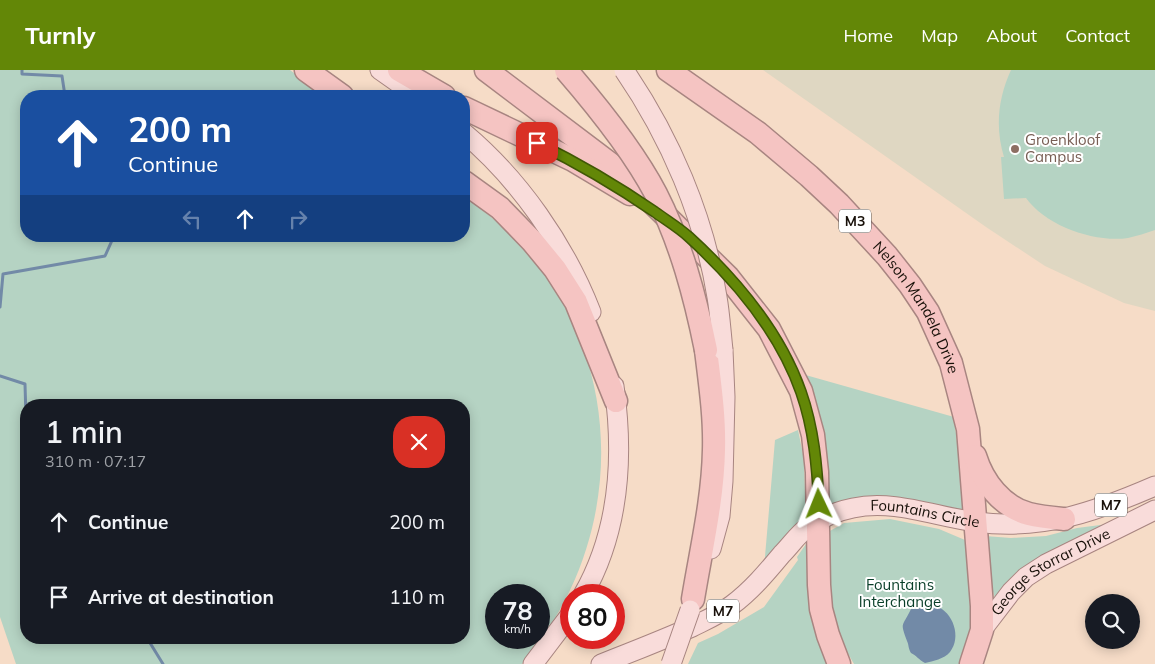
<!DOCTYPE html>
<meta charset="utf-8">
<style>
:root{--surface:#171b24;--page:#20242c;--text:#f1f3f6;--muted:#9ea1a6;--accent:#638707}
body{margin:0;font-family:Mulish,sans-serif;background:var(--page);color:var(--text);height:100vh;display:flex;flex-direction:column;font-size:19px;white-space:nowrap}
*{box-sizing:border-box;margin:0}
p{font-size:16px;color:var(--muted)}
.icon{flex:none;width:28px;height:28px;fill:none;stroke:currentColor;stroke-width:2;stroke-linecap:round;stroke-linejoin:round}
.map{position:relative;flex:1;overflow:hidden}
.panel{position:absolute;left:20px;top:329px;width:450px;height:245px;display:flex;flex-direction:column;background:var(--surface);border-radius:20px;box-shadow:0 2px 12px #0003}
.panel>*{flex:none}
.guide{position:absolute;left:20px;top:20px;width:450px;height:152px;border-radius:20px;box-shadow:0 2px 12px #0003;background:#1a4fa0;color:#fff;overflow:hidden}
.controls{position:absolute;left:1085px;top:524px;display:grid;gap:10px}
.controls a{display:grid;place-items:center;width:55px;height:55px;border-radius:50%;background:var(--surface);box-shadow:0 2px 12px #0003;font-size:25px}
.speed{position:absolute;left:485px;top:514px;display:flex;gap:10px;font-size:25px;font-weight:700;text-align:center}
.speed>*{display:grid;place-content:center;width:65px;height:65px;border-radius:50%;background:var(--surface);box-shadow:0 2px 12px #0003;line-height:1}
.speed small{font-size:12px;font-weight:400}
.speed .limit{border:8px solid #d22;background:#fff;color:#111}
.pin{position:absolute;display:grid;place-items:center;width:42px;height:42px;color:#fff;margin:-21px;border-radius:10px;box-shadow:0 2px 8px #0006}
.me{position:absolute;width:55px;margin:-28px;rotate:358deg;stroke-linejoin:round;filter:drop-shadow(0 0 4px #0008)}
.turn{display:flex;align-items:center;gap:18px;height:105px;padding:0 25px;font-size:22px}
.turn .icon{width:65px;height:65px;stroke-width:2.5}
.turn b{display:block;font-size:35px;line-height:42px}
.lanes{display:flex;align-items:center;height:48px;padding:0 25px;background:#0003;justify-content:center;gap:25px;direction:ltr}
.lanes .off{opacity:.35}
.round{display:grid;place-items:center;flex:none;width:52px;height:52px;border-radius:20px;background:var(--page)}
.head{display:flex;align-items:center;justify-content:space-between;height:85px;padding:0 25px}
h1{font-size:30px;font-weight:600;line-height:38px}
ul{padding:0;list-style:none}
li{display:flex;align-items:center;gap:15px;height:75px;padding:0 25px}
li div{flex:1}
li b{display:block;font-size:19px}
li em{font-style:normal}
header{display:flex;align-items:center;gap:30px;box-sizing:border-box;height:70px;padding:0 25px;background:var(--accent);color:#fff}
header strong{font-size:24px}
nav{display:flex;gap:28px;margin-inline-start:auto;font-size:18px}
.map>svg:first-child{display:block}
</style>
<header>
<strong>Turnly</strong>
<nav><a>Home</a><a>Map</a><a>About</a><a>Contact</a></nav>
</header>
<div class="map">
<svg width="1155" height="594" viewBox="0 0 1155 594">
<rect width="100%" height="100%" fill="#f6dcc7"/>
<path fill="#dfd7c2" d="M 763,0 L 1155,0 L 1155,241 L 1124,233 L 1045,196 L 986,157 Z"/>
<path fill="#b5d3c3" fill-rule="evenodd" d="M 0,0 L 290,0 L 324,26 L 26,26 L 26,166 L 464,166 L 464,127 C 624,232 645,451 522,594 L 16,594 L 0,547 ZM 26,335 L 464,335 L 464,568 L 26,568 ZM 496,525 L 539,525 L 539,568 L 496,568 Z
M 1011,0 L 1155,0 L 1155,160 C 1146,163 1137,166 1128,168 C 1095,173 1046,156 1026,128 L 1004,129 L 1001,87 L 1004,87 C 995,58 998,28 1011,0 Z
M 802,304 L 954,347 L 966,447 L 828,442 Z
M 798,360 L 804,389 L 806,454 L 764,498 L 775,370 Z
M 890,449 L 939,459 L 965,470 L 974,509 L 976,545 L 966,594 L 854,594 L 842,573 L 831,540 L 828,462 L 844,453 Z
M 1108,454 L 996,532 L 990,511 L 985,466 L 1011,468 L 1046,466 L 1077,458 Z
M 806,474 L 810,475 L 829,594 L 688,594 L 698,573 L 718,564 L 764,537 L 798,490 L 797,487 Z"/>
<path fill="#728aa7" d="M 936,536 C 953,542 962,567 950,582 C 944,589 933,591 925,593 C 919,590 916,585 911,583 C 908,578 909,575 907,571 C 900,551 902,558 911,539 Z"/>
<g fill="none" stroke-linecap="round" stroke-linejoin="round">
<path stroke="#728aa7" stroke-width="3" d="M 22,0 L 22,4 L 62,6 L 65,26
M 0,237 L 3,204 L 105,186 L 114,166
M 0,306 L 25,314 L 26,348
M 147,568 L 163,594"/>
<defs>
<g id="major">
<path d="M 380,0 L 417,26"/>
<path d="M 464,63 C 519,109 565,175 591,242"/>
<path d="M 711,479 L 720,446 L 723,411 L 725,327 L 723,280"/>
<path d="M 583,525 C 619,462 624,387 614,316"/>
<path id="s1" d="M 982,560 L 1011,522 L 1026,507 L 1046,494 L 1155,440"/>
<path d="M 533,594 L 571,544"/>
<path id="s2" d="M 601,594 C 632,582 662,570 692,557 C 706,550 720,544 732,535 C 751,521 767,502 782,484 C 791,475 798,464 808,457 C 821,448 838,441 853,438 C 894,429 936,447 976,452 C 1042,461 1095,442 1155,416"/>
</g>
<g id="highway">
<path d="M 306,0 L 342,26"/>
<path d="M 399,0 L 444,26"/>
<path d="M 486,0 L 621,102 L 728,207 L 769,259 L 801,321 L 813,365 L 817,402 L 819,515 L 821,539 L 828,565 L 839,594"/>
<path id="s3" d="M 668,0 L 758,63 L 809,106 L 839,134 L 887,186 L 910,215 L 928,242 L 951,293 L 968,359 L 982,536 L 982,560 L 971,594"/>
<path d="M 464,38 L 573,90 L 630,124"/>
<path d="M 464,112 L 500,138 L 532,171 L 555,199 L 576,232 L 616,331"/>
<path d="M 975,386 C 983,412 1002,437 1029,444 C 1041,447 1053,448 1064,449"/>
<path d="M 693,529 C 701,480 713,430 714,380 C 715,347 710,313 706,280"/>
</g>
</defs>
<use href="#major" stroke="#a88581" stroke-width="21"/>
<use href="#highway" stroke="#a88581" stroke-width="25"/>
<use href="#major" stroke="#f9dcda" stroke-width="19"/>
<use href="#highway" stroke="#f5c4c2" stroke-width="22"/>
<defs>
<path id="major-bridge" d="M 624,0 C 670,67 704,146 717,227 C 720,244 721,262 723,280
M 671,594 L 690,540"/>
<path id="highway-bridge" d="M 566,0 C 598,37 633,80 656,124 C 681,173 695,226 706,280"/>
</defs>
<use href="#major-bridge" stroke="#a88581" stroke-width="21" stroke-linecap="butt"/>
<use href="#highway-bridge" stroke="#a88581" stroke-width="25" stroke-linecap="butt"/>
<use href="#major-bridge" stroke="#f9dcda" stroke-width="19"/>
<use href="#highway-bridge" stroke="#f5c4c2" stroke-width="22"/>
</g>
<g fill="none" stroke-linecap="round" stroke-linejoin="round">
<defs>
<path id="route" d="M 537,73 C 578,93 617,116 655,142 C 666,150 678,157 689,167 C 735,209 780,262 801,322 C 814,359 817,396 819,434"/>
</defs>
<use href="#route" stroke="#405805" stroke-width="12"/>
<use href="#route" stroke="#638707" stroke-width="9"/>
</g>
<circle fill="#8d6e63" stroke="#fff" stroke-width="2" cx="1015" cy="79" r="5"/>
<g text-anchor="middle" stroke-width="4" stroke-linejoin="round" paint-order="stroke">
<g fill="#fff" stroke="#5d5853" stroke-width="1">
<rect x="839" y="139.5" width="32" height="23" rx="4"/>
<rect x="1095" y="423.5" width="32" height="23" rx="4"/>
<rect x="707" y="529.5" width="32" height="23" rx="4"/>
</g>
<g font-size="14" font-weight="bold" fill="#181009">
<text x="855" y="156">M3</text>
<text x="1111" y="440">M7</text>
<text x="723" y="546">M7</text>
</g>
<g font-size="15" fill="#785e54" stroke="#fff" text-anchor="start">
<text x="1025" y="75">Groenkloof<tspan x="1025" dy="17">Campus</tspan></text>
</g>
<g font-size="15" fill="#181009" stroke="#fff">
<text dy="5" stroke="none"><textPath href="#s3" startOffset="348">Nelson Mandela Drive</textPath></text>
<text dy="5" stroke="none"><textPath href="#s2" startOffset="375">Fountains Circle</textPath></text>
<text dy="5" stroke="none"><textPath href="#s1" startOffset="92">George Storrar Drive</textPath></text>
</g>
<g font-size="15" fill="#083e28" stroke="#fff">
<text x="900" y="520">Fountains<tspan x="900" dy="17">Interchange</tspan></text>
</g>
</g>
</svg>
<div class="controls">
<a><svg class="icon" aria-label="search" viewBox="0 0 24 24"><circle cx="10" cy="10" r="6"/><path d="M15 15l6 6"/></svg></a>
</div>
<div class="speed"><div>78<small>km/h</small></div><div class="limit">80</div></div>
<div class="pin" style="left:537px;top:73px;background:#d93025"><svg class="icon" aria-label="arrive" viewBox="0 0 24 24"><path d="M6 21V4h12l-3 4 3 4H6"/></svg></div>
<svg class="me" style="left:819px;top:434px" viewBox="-20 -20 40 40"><path d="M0-17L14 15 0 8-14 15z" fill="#638707" stroke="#fff" stroke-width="4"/></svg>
<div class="guide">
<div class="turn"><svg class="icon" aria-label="ahead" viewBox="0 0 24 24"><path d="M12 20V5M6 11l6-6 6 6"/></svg><div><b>200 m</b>Continue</div></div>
<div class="lanes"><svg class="icon off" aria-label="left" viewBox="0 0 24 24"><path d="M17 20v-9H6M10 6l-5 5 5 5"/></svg><svg class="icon" aria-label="ahead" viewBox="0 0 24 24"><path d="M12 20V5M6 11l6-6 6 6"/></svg><svg class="icon off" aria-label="right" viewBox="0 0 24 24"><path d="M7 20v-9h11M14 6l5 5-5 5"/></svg></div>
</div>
<section class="panel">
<div class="head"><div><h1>1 min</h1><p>310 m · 07:17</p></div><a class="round" style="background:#d93025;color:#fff"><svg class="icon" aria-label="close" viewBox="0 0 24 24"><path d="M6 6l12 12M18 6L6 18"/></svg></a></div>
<ul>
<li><svg class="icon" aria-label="ahead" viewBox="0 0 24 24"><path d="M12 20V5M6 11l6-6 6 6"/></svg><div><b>Continue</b></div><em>200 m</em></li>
<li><svg class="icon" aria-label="arrive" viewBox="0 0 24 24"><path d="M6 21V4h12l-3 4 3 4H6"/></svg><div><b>Arrive at destination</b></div><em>110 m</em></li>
</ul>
</section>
</div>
